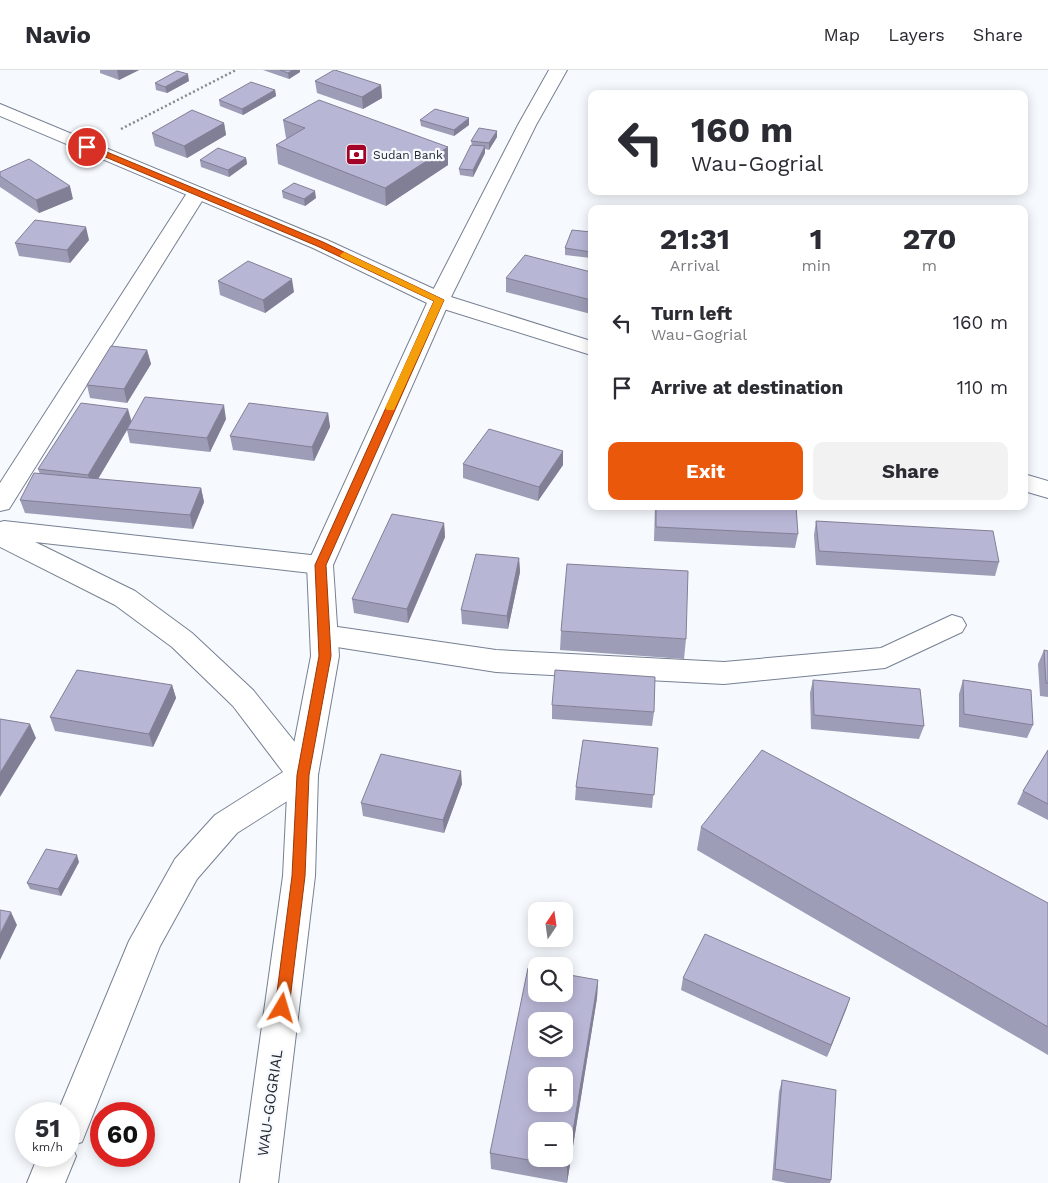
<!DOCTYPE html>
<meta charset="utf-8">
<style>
:root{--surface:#fff;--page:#f2f2f3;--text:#2b2b33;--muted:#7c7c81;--line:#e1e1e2;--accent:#ea580c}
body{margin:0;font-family:"Work Sans",sans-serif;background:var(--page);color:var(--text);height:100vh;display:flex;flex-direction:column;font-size:19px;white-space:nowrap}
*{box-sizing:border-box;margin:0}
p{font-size:16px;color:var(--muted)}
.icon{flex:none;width:28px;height:28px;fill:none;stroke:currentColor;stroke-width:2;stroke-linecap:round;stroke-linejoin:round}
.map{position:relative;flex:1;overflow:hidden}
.details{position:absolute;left:588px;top:135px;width:440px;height:305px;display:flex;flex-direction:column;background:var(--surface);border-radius:10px;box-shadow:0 2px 12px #0003}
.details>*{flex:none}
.banner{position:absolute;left:588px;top:20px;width:440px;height:105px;border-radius:10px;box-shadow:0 2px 12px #0003;background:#fff;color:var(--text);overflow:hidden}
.needle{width:32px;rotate:13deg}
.buttons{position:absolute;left:528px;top:832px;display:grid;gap:10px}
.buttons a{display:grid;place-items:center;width:45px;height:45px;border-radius:10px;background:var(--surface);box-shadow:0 2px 12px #0003;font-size:25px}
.speed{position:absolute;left:15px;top:1032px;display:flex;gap:10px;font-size:25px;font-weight:700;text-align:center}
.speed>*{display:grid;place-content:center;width:65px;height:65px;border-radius:50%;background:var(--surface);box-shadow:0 2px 12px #0003;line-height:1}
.speed small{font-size:12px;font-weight:400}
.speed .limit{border:8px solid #d22;background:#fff;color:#111}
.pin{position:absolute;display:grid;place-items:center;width:42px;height:42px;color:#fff;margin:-21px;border:2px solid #fff;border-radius:50%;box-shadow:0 1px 5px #0007}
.me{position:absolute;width:55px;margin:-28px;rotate:7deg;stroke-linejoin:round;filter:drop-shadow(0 0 4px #0008)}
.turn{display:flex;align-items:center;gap:18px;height:105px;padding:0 20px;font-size:22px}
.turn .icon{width:65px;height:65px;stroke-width:2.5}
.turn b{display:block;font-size:35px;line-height:42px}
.eta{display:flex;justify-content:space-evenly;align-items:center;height:85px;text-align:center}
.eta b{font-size:30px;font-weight:700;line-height:35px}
.cta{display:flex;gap:10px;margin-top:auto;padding:10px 20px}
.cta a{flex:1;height:58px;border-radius:10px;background:var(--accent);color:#fff;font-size:20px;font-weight:700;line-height:58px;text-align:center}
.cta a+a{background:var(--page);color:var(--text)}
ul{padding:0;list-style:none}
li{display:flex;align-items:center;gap:15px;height:65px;padding:0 20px}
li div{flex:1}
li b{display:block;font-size:19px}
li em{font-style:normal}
header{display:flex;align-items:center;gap:30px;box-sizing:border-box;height:70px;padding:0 25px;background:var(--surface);border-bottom:1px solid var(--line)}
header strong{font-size:24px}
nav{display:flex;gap:28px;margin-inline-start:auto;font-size:18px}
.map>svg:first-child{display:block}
</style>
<header>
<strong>Navio</strong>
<nav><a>Map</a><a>Layers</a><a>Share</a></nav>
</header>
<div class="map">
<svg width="1048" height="1113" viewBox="0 0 1048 1113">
<rect width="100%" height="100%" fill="#f6f9fd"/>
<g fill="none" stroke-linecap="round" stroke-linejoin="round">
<defs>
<path id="minor" d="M 549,0 L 567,0 L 536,55 L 451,227 L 591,271 L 591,285 L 431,235 L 428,230 L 518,55 Z
M 197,117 L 204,119 L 207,123 L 9,439 L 0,441 L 0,413 L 187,123 L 190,119 Z
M 1024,404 L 1048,411 L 1048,428 L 1024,421 Z
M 4,451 L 320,486 L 329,488 L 333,495 L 329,502 L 320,504 L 35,472 L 135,521 L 192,563 L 253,620 L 314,696 L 318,705 L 314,714 L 237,763 L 197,809 L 160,876 L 82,1072 L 71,1076 L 76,1086 L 65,1113 L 27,1113 L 38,1086 L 69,1086 L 69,1044 L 57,1044 L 129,871 L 175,789 L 215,745 L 283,702 L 233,636 L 172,577 L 115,535 L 0,477 L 0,452 Z
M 952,545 L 962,548 L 966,555 L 962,562 L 885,598 L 724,614 L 496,602 L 324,575 L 314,572 L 310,565 L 314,558 L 324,555 L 496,580 L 724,592 L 881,578 Z"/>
<path id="major" d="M 0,34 L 327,170 L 447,225 L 450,230 L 333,495 L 339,586 L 318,705 L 315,806 L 278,1113 L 240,1113 L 283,806 L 288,705 L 311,586 L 307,495 L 427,233 L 313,178 L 0,46 Z"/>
</defs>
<use href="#minor" stroke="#768093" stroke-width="2"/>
<use href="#major" stroke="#768093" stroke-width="2"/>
<path stroke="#868a90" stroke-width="2.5" stroke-dasharray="2 2.5" stroke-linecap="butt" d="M 121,59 L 236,0"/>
<use href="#minor" fill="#fff" fill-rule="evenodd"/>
<use href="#major" fill="#fff" fill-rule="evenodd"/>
</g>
<path fill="#9e9db7" d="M 100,0 L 139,0 L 119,10 L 100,3 Z
M 263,0 L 300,0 L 300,2 L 289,9 Z
M 189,11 L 167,23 L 156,20 L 155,13 Z
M 315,11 L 381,15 L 382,28 L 363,39 L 317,23 Z
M 275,20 L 276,26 L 243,45 L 220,36 L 219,30 Z
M 283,50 L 448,77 L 448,95 L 386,136 L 278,94 L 276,75 L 287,69 L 286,68 Z
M 420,50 L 469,55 L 454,66 L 421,56 Z
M 224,53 L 226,65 L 187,88 L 155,76 L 152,63 Z
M 497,61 L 497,67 L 489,80 L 485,79 L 485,83 L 473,107 L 460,105 L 459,99 L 472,75 L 471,71 Z
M 246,88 L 247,94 L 229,107 L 201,97 L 200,90 Z
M 0,102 L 73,129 L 39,143 L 0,117 Z
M 282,121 L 316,128 L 305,136 L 283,128 Z
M 591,162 L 591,188 L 565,185 L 565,178 Z
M 89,170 L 70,193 L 19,186 L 15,173 Z
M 591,202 L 591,244 L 506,222 L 506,208 Z
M 218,211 L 294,222 L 265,243 L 220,225 Z
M 147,280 L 151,294 L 127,333 L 90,328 L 87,315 Z
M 328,343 L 330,357 L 314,391 L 233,380 L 230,366 Z
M 226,349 L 210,382 L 130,373 L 127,360 L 98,409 L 201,418 L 204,432 L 193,459 L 25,443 L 20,430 L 40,404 L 38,399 L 131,351 Z
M 463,394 L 563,395 L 538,431 L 463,408 Z
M 655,436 L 796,436 L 798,464 L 795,478 L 654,471 Z
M 816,451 L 999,492 L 995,506 L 816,495 L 814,465 Z
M 444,453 L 445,467 L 408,553 L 354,543 L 352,529 Z
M 519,488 L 520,502 L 508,559 L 462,554 L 461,540 Z
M 561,561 L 686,569 L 684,589 L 560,580 Z
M 1044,580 L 1048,581 L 1048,627 L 1040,626 L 1038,594 Z
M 813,610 L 924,656 L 919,669 L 811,659 L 810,623 Z
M 963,610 L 1033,655 L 1027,668 L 959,657 L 959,624 Z
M 172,615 L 176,628 L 153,677 L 55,661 L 50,647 Z
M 552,635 L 654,642 L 652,656 L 552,649 Z
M 658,678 L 652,738 L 575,730 L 576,717 Z
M 1048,680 L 1048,750 L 1017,734 L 1023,721 Z
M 462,714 L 444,763 L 363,746 L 361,733 Z
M 701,757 L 1048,833 L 1048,985 L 697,780 Z
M 79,792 L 61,826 L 30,819 L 27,813 Z
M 683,908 L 850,928 L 827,987 L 681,920 Z
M 598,910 L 597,928 L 567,1113 L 491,1099 L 490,1083 Z
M 782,1010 L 831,1110 L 830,1113 L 787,1113 L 772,1110 L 779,1022 Z"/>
<path fill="#817f95" d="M 117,0 L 139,0 L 119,10 Z
M 293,0 L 300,0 L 300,2 L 289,9 L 288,3 Z
M 188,4 L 189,11 L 167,23 L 165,17 Z
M 381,15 L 382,28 L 363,39 L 362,27 Z
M 275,20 L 276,26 L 243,45 L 242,39 Z
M 469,48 L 469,55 L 454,66 L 454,60 Z
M 224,53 L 226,65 L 187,88 L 184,76 Z
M 497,61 L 497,67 L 489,80 L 489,73 Z
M 485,76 L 485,83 L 473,107 L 473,100 Z
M 448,77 L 448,95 L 386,136 L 385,118 Z
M 246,88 L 247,94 L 229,107 L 228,100 Z
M 70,116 L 73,129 L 39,143 L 36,130 Z
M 315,121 L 316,128 L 305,136 L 304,129 Z
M 86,157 L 89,170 L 70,193 L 67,180 Z
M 292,209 L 294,222 L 265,243 L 263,230 Z
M 147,280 L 151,294 L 127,333 L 124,319 Z
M 224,335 L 226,349 L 210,382 L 207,368 Z
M 128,339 L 132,353 L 127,359 L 127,360 L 92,419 L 88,405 Z
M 328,343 L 330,357 L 314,391 L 312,377 Z
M 563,381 L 563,395 L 538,431 L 539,417 Z
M 201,418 L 204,432 L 193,459 L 190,445 Z
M 444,453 L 445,467 L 408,553 L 407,539 Z
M 519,488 L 520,502 L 508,559 L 507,546 Z
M 172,615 L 176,628 L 153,677 L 149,664 Z
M 30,654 L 36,668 L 0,727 L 0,703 Z
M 461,701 L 462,714 L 444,763 L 443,750 Z
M 77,785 L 79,792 L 61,826 L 58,819 Z
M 11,842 L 17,855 L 0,890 L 0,864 Z
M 598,910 L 597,928 L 567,1113 L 567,1097 Z
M 850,928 L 846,940 L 827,987 L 831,975 Z"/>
<path fill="#b8b6d5" stroke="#817f95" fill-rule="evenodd" d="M 280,0 L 293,0 L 288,3 Z
M 334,0 L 335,0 L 381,15 L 362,27 L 315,11 Z
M 177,1 L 188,4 L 165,17 L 155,13 Z
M 251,12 L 275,20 L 242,39 L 219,30 Z
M 319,30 L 448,77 L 385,118 L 276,75 L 305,58 L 283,50 Z
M 435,39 L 469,48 L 454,60 L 420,50 Z
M 192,40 L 224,53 L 184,76 L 152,63 Z
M 479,58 L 497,61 L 489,73 L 471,71 Z
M 471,75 L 485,76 L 473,100 L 459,99 Z
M 218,78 L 246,88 L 228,100 L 200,90 Z
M 29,89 L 70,116 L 36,130 L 0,106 L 0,102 Z
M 294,113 L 315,121 L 304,129 L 282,121 Z
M 35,150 L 86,157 L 67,180 L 15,173 Z
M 572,160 L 591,162 L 591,182 L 565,178 Z
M 525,185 L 591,202 L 591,230 L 506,208 Z
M 248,191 L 292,209 L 263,230 L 218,211 Z
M 111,276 L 147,280 L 124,319 L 87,315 Z
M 145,327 L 224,335 L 207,368 L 127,359 Z
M 81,333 L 128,339 L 88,405 L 38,399 Z
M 249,333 L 328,343 L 312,377 L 230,366 Z
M 489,359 L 563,381 L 539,417 L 463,394 Z
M 34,403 L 201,418 L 190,445 L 20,430 Z
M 656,436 L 796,436 L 798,464 L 656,457 Z
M 392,444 L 444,453 L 407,539 L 352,529 Z
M 816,451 L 993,461 L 999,492 L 819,481 Z
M 476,484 L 519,488 L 507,546 L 461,540 Z
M 567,494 L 688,501 L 686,569 L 561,561 Z
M 1044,580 L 1048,581 L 1048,613 L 1046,613 Z
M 77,600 L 172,615 L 149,664 L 50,647 Z
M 555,600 L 655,607 L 654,642 L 552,635 Z
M 813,610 L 920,619 L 924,656 L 814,645 Z
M 963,610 L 1031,620 L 1033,655 L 964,644 Z
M 0,649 L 30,654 L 0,703 Z
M 583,670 L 658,678 L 654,725 L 576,717 Z
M 762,680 L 1048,833 L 1048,957 L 701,757 Z
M 1048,680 L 1048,734 L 1023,721 Z
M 381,684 L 461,701 L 443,750 L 361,733 Z
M 46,779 L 77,785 L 58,819 L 27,813 Z
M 0,840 L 11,842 L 0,864 Z
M 705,864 L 850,928 L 831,975 L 683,908 Z
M 528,898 L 536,899 L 536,924 L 564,924 L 564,904 L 598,910 L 567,1097 L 490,1083 ZM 536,951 L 564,951 L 564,979 L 536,979 ZM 536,1006 L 564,1006 L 564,1034 L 536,1034 ZM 536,1061 L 564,1061 L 564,1089 L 536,1089 Z
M 782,1010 L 836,1020 L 831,1110 L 775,1099 Z"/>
<path fill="#ea580c" stroke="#983908" d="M 84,75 L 90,75 L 323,172 L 444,230 L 326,495 L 331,586 L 309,705 L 305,806 L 289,938 L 287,942 L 282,944 L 277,942 L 275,938 L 292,806 L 297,705 L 319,586 L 315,495 L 434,231 L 317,176 L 84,78 Z"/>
<path fill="#f59e0b" d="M 344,182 L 444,230 L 394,340 L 387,340 L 385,338 L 434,231 L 341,187 L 340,185 Z"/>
<defs>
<symbol id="bank-square" viewBox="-11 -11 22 22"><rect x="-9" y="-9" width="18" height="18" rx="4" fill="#a20327" stroke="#f6f9fd"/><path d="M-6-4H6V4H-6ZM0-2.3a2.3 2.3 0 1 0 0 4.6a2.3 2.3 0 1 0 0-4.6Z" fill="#fff"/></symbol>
</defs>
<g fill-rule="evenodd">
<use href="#bank-square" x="344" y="72" width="25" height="25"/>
</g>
<g text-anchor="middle" stroke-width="4.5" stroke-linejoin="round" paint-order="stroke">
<g font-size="12" fill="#242830" stroke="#f6f9fd" text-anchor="start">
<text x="373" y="89">Sudan Bank</text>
</g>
<g font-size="15" fill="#242830" stroke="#f6f9fd">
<text transform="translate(270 1033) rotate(-82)" y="5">WAU-GOGRIAL</text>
</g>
</g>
</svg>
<div class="buttons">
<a><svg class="needle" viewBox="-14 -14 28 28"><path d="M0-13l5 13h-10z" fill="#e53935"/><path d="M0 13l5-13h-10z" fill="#7c7c81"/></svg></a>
<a><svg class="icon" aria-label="search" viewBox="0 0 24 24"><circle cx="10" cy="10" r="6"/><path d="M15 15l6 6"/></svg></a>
<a><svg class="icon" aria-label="layers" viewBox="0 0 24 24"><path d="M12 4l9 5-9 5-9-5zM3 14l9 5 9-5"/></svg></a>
<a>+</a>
<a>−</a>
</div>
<div class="speed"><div>51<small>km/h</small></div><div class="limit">60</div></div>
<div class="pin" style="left:87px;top:77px;background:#d93025"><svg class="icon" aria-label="arrive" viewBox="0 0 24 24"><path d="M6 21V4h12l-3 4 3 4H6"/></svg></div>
<svg class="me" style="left:282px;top:938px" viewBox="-20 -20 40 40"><path d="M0-17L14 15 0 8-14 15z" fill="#ea580c" stroke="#fff" stroke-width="4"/></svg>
<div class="banner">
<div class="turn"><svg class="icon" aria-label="left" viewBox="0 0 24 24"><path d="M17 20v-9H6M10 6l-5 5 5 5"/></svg><div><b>160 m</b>Wau-Gogrial</div></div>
</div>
<section class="details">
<div class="eta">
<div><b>21:31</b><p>Arrival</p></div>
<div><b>1</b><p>min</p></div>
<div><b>270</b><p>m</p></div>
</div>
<ul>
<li><svg class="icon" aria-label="left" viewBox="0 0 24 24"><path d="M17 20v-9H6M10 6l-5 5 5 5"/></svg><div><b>Turn left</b><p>Wau-Gogrial</p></div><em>160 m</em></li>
<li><svg class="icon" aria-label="arrive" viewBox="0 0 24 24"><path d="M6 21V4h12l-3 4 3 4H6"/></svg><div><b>Arrive at destination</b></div><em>110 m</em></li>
</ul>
<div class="cta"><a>Exit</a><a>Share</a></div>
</section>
</div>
